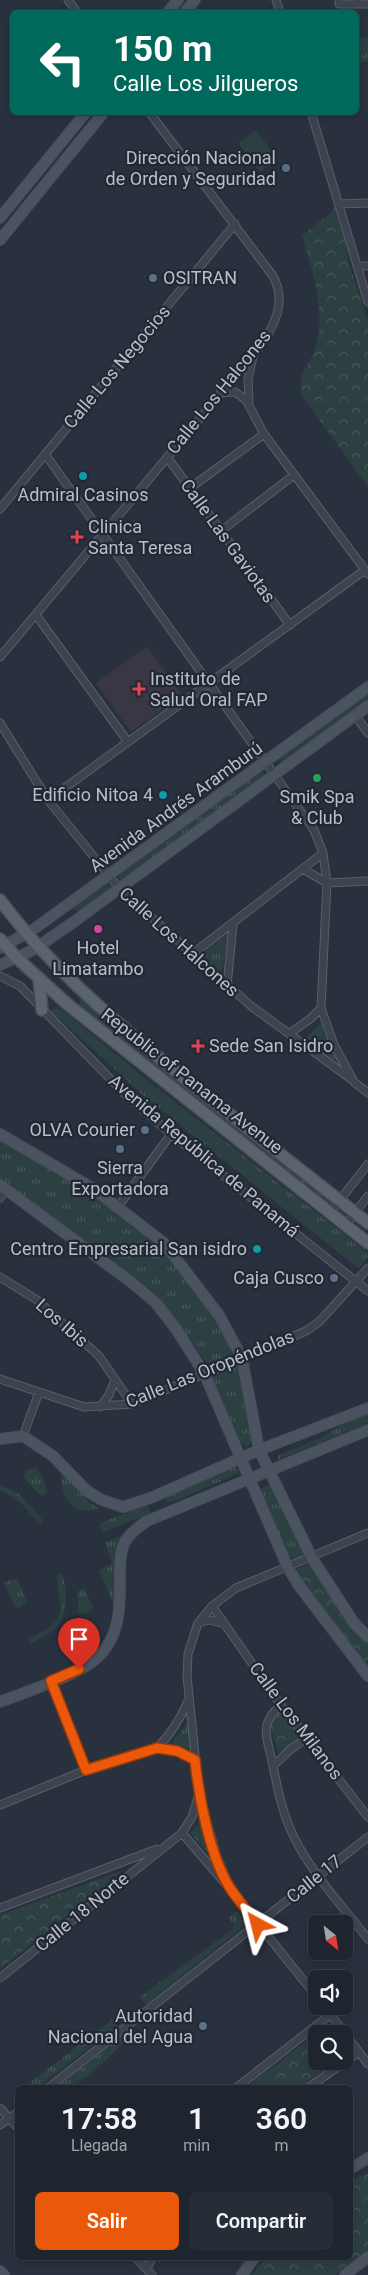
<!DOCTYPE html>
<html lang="es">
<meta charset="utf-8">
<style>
:root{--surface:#1f252f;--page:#272d37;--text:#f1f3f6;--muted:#a1a5aa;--line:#3c424b;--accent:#ea580c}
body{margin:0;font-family:Roboto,sans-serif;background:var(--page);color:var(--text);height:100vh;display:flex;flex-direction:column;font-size:19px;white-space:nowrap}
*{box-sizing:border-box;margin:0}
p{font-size:16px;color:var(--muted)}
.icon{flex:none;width:28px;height:28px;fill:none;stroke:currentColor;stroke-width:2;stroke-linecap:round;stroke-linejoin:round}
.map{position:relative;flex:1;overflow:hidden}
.details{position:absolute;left:15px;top:2085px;width:338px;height:175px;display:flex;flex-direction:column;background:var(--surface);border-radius:8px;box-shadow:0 2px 8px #0003,0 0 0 1px var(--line)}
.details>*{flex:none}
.hud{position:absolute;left:10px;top:10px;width:349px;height:105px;border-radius:8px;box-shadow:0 2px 8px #0003,0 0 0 1px var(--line);background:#00695c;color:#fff;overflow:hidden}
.needle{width:32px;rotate:150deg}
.fabs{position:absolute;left:308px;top:1915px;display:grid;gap:10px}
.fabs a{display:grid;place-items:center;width:45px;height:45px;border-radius:8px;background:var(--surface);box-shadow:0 2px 8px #0003,0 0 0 1px var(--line);font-size:25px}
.pin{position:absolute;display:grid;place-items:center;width:42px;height:42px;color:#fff;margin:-51px -21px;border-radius:50% 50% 50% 0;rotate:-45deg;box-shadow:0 0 5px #0007}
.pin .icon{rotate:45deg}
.me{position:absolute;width:55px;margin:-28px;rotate:322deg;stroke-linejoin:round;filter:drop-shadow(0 0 4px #0008)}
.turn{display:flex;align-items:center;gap:18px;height:105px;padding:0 20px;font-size:22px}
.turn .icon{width:65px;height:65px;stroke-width:2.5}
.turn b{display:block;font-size:35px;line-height:42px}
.eta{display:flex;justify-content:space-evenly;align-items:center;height:85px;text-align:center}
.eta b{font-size:30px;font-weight:600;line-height:35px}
.primary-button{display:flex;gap:10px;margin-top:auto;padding:10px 20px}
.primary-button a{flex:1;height:58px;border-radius:8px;background:var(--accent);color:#fff;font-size:20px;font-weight:600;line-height:58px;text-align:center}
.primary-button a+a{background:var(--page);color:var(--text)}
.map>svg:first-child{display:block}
</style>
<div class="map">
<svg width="368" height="2275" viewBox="0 0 368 2275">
<defs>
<pattern id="grass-tufts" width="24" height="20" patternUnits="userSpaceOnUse" patternTransform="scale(1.25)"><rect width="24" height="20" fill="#2c3f41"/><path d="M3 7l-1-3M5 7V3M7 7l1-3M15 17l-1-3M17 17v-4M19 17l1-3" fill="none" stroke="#48595b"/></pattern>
<pattern id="park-crowns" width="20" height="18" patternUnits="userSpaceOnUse" patternTransform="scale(1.25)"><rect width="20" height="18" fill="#2c3f41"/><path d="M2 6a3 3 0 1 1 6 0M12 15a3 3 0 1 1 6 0" fill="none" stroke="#48595b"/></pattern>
</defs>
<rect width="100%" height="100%" fill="#29313f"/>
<path fill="#393743" d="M 147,646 L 182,695 L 131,732 L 96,683 Z"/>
<path fill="url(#grass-tufts)" d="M 356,37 L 368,38 L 368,62 L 356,63 Z
M 368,691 L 368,704 L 283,766 L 279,758 Z
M 261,769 L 266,777 L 122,882 L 117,874 Z
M 106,881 L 112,890 L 78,914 L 72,905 Z
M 227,931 L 229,936 L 222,970 L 219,973 L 198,953 Z
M 82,999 L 332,1200 L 329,1204 L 78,1004 Z
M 57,1006 L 156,1087 L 368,1253 L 368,1257 L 359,1269 L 144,1096 L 51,1011 Z
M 322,1022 L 324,1034 L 341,1065 L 337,1066 L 310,1045 L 306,1038 Z
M 0,1139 C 46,1165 91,1191 132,1224 C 141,1231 151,1237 159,1245 C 184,1269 218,1321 233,1352 C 227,1359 216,1366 207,1363 L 155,1293 L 0,1181 Z
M 235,1365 L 239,1369 L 252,1436 L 250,1445 L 246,1447 L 239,1441 L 213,1383 L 213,1375 Z
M 368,1414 L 368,1423 L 277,1460 L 278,1455 L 321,1438 L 345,1423 Z
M 35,1467 C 42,1472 46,1485 47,1493 L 41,1496 L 23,1477 L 27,1470 Z
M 234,1468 L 239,1469 L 239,1473 L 176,1501 L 167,1502 L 166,1497 Z
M 61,1472 L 88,1501 L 99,1509 C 70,1517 61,1497 61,1472 Z
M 271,1484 L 304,1551 C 301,1559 296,1560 289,1557 L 260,1493 L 260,1489 Z
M 0,1486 C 21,1490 28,1505 42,1519 L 42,1522 L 39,1523 C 26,1509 19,1497 0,1491 Z
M 144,1505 L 149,1507 L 150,1512 L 148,1514 L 103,1532 L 99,1526 L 101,1523 Z
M 122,1535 L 115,1553 L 114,1605 L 99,1571 L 112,1563 L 105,1543 Z
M 61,1574 C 66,1581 66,1589 66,1597 C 66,1623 54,1633 31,1643 L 29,1639 C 70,1618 60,1614 57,1575 Z
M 17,1578 L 26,1600 L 25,1604 L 19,1608 L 14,1605 L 4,1583 Z
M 84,1587 L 93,1608 L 88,1613 L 78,1614 L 78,1591 Z
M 186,1724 L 188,1725 L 190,1750 L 172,1742 Z
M 237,1911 L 245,1921 L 245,1925 L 146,2005 L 140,1997 L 233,1929 L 234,1924 L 228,1917 Z
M 113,2019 L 118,2026 L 38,2087 L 24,2087 Z
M 127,2032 C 128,2045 85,2080 72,2086 C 68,2089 62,2088 57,2087 Z"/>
<path fill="url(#park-crowns)" d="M 338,204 L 349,263 L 368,321 L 368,487 L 302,396 C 295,375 311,365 316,346 C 326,309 312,271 302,235 L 330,214 Z
M 310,1563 L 368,1640 L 368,1669 L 296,1574 L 298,1568 Z
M 282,1710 L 300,1737 L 292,1747 L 278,1753 L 270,1724 L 275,1716 Z
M 201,1822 L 212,1857 L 190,1833 Z
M 124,1870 L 0,1969 L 0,1915 Z
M 325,2027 L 330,2034 L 316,2034 L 316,2061 L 338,2061 L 300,2087 L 246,2087 Z
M 368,2172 L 368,2249 L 335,2275 L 252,2275 L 265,2258 L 350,2258 L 350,2182 Z"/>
<path fill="#2c3f41" d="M 256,130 L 277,158 L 260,172 L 238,143 Z"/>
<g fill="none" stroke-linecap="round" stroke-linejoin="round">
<defs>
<path id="street" d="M 68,0 L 77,12
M 276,0 L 280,12
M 339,0 L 339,4 L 358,4 L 358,0
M 358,4 L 368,4
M 311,112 L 368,302
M 338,204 L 368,203
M 357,266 L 368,266
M 220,393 L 235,392 L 246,400 L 264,434 L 368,574
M 249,403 L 248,379 L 253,357
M 45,454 L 314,830 L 323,853 L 327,883 L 321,1008 L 334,1045 L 354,1082 L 368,1093
M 167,457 L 290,625
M 190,488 L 264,434
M 0,509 L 235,224
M 221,531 L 294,475
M 36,615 L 128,742
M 0,657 L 258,349 C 275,326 287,302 273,276 L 149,112
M 355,715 L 368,733
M 0,723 L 48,800 L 119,888 L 251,1006 L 351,1079
M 48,800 L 365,570
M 303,869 L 327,883 L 368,881
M 191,955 L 323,853
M 0,976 L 20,986 L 125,1094 L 171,1134 L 368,1291
M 227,986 L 233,925
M 290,1033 L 310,1019 L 321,1008
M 0,1198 L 6,1189
M 118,1207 L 171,1134
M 330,1213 L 368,1164
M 345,1225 L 368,1196
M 0,1277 L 37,1300 L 99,1356 L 132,1404
M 0,1379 L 84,1407 L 132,1404 L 306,1331 L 319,1322 L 368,1268
M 100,1407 L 109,1395 L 115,1380
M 23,1436 L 39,1392
M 212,1606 L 281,1705 L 368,1817
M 198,1623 L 210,1620 L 225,1624
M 51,1681 L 86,1770
M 307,1738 L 291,1749 L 273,1766 C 278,1791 283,1816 295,1839 C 313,1875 343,1907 368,1939
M 157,1748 C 171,1734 180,1720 188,1701
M 273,1766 C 268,1738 257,1726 281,1705
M 0,1805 L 86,1770 L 157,1748 L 177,1751 L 195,1760
M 182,1833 L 224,1882
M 0,1908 L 157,1849
M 0,1978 L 182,1833 L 192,1817 L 198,1797
M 316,1996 L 231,1890 L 217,1857 L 199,1795 L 187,1676 L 188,1654 L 198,1623 L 212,1606 L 236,1588 L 368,1533
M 324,2006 L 368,2064
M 48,2088 L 368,1837
M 236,2088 L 331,2014
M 308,2088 L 359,2052
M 0,2108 L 18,2128
M 0,2125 L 18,2112
M 136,2258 L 152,2275
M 147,2269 L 152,2258"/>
<path id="secondary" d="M 168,12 L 178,0
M 185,12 L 195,0
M 0,218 L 86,112
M 0,240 L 104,112
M 0,948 L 34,929 L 368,687
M 0,965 L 33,950 L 75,921 L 368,706
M 0,1134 L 94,1189 L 164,1243 L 219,1315 L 242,1358 L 259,1450 L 312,1558 L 354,1623 L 368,1637
M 0,1185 L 131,1282 L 156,1303 L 176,1329 L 204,1373 L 288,1568 L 300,1587 L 368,1676
M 0,1439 L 23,1436 L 53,1456 L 87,1491 L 102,1500 L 123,1507 L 153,1497 L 259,1450 L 368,1408
M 0,1702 C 25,1692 79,1675 97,1658 C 122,1635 120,1603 120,1572 C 120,1563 120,1551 125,1542 C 130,1533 138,1527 147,1521 L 368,1430
M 350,2169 L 368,2158
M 0,2271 L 4,2275
M 242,2275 L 254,2258
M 345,2275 L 368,2257"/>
<path id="primary" d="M 0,900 C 46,962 104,1012 163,1061 C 231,1116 300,1169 368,1223
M 0,939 L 17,958 L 66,1003 L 368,1243
M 39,979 L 42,1010"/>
</defs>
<use href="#street" stroke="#585f69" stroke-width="9"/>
<use href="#secondary" stroke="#464d58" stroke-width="12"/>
<use href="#primary" stroke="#464d58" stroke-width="14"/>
<use href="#street" stroke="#3d444f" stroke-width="7"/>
<use href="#secondary" stroke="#4b5361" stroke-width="10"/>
<use href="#primary" stroke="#5b636f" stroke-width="11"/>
</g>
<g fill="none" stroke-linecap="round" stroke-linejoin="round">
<defs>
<path id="route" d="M 79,1669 L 51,1681 L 86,1770 L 157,1748 L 177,1751 L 195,1760 C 199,1798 210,1859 232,1891 C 240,1902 249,1913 258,1925"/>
</defs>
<use href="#route" stroke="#983908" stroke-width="12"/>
<use href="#route" stroke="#ea580c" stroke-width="9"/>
</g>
<g fill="#5c6f8a" stroke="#222934" stroke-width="2">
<circle cx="286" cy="168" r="5"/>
<circle cx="153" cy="278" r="5"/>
<circle cx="145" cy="1130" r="5"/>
<circle cx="120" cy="1149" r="5"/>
<circle cx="334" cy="1278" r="5"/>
<circle cx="203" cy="2026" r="5"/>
</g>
<g fill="#0f9aa8" stroke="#222934" stroke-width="2">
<circle cx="83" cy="476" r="5"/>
<circle cx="163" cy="795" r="5"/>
<circle cx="257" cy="1249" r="5"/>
</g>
<g fill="#e0444e" stroke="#222934" stroke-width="2">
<path d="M74.5 529.5h5v5h5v5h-5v5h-5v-5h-5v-5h5z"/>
<path d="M136.5 681.5h5v5h5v5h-5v5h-5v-5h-5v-5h5z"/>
<path d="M195.5 1038.5h5v5h5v5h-5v5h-5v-5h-5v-5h5z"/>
</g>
<circle fill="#2e9e5b" stroke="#222934" stroke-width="2" cx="317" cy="778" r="5"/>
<circle fill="#d1479c" stroke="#222934" stroke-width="2" cx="98" cy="929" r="5"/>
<g text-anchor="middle" stroke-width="4.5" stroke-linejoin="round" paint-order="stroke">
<g font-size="18" fill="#b9bfc9" stroke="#222934" text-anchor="end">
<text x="276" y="164">Dirección Nacional<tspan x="276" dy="21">de Orden y Seguridad</tspan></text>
<text x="163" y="284" text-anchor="start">OSITRAN</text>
<text x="83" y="501" text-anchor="middle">Admiral Casinos</text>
<text x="88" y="533" text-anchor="start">Clinica<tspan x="88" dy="21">Santa Teresa</tspan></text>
<text x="150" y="685" text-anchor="start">Instituto de<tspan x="150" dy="21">Salud Oral FAP</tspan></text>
<text x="153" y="801">Edificio Nitoa 4</text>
<text x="317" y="803" text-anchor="middle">Smik Spa<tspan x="317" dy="21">&amp; Club</tspan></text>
<text x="98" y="954" text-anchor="middle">Hotel<tspan x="98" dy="21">Limatambo</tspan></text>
<text x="209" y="1052" text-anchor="start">Sede San Isidro</text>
<text x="135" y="1136">OLVA Courier</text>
<text x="120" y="1174" text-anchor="middle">Sierra<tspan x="120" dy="21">Exportadora</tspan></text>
<text x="247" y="1255">Centro Empresarial San isidro</text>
<text x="324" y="1284">Caja Cusco</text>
<text x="193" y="2022">Autoridad<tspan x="193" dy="21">Nacional del Agua</tspan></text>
</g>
<g font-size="18" fill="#b9bfc9" stroke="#222934">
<text transform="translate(117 367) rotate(-50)" y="6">Calle Los Negocios</text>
<text transform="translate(219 392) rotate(-51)" y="6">Calle Los Halcones</text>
<text transform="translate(228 541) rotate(54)" y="6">Calle Las Gaviotas</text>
<text transform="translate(176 807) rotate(-36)" y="6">Avenida Andrés Aramburú</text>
<text transform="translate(179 942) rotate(42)" y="6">Calle Los Halcones</text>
<text transform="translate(192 1081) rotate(38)" y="6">Republic of Panama Avenue</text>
<text transform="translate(204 1156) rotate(40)" y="6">Avenida República de Panamá</text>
<text transform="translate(62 1323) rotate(41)" y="6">Los Ibis</text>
<text transform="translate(210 1369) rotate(-22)" y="6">Calle Las Oropéndolas</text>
<text transform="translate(296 1721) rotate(53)" y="6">Calle Los Milanos</text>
<text transform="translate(314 1879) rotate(-39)" y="6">Calle 17</text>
<text transform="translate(82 1912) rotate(-39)" y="6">Calle 18 Norte</text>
</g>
</g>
</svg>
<div class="fabs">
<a><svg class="needle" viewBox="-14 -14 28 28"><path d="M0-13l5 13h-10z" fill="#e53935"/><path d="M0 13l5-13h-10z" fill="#a1a5aa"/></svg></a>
<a><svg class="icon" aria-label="sound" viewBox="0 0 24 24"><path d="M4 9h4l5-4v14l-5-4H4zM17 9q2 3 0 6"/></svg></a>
<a><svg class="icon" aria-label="search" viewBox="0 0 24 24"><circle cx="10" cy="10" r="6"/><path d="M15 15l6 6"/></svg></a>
</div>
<div class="pin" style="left:79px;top:1669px;background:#d93025"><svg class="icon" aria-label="arrive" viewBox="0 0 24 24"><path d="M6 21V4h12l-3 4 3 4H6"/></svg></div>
<svg class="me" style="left:258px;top:1925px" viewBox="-20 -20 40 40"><path d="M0-17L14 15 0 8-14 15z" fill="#ea580c" stroke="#fff" stroke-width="4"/></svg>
<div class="hud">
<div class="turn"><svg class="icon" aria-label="left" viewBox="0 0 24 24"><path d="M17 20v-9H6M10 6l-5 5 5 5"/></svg><div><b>150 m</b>Calle Los Jilgueros</div></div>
</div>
<section class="details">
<div class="eta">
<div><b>17:58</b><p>Llegada</p></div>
<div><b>1</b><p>min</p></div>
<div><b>360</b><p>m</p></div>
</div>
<div class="primary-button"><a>Salir</a><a>Compartir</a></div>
</section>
</div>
